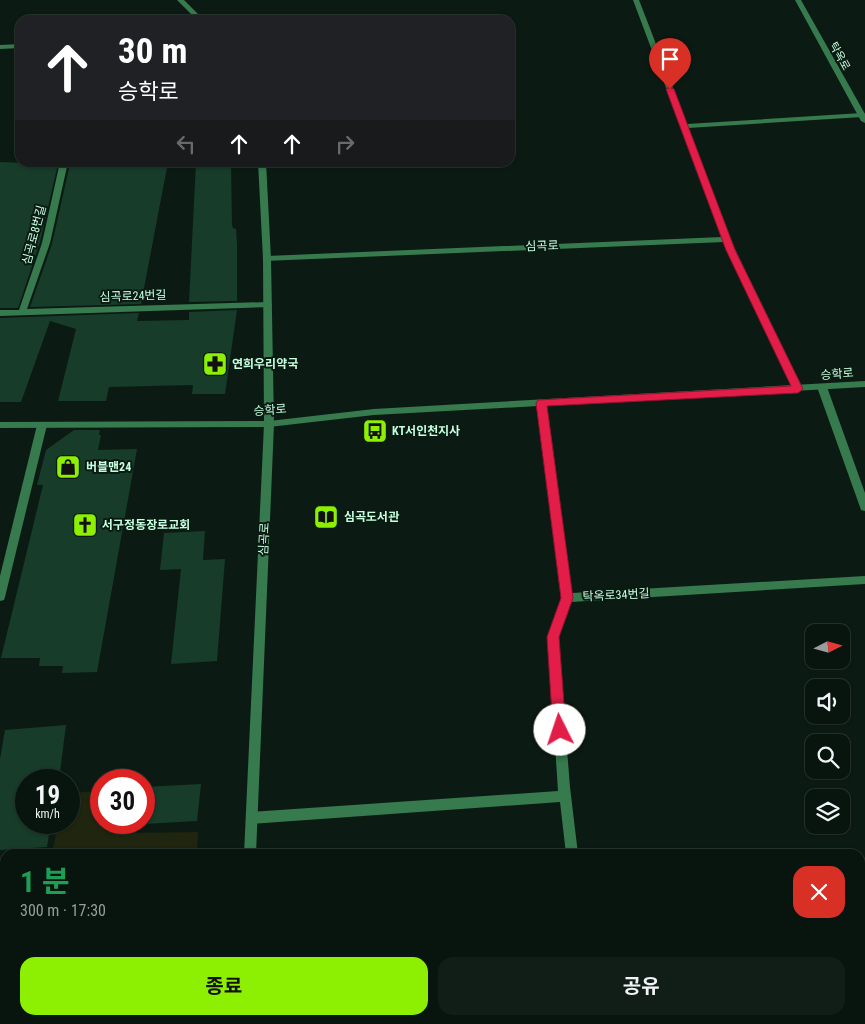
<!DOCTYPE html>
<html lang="ko">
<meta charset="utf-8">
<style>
:root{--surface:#08140e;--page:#111d17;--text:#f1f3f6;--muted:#989e9e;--line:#29332e;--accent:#8def01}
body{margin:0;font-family:"Roboto Condensed","Noto Sans KR",sans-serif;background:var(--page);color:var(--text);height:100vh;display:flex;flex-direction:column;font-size:19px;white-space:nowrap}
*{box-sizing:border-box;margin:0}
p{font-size:16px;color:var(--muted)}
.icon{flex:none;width:28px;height:28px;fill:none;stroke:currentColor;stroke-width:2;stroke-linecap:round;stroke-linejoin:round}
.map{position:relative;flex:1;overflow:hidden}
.details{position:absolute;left:0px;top:849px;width:865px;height:176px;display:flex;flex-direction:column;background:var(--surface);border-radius:15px 15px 0 0;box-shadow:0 1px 4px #0004,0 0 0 1px var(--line)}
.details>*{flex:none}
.hud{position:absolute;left:15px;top:15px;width:500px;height:152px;border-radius:15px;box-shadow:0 1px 4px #0004,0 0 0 1px var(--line);background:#202124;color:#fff;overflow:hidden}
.needle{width:32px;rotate:84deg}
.controls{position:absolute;left:805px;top:624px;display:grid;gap:10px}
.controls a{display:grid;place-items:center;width:45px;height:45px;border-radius:10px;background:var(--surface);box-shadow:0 1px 4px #0004,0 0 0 1px var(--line);font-size:25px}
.speed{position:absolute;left:15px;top:769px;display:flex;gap:10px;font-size:25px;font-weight:700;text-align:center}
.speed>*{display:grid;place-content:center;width:65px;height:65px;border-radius:50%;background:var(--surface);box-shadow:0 1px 4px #0004,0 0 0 1px var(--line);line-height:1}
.speed small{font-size:12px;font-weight:400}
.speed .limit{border:8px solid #d22;background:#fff;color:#111}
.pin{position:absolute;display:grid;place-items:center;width:42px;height:42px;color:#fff;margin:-51px -21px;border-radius:50% 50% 50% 0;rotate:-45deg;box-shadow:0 0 5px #0007}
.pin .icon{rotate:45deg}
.me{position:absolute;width:55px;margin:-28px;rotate:356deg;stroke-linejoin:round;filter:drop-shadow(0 0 4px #0008)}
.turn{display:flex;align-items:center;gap:18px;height:105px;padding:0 20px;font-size:22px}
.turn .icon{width:65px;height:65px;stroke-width:2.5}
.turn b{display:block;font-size:35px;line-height:42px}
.lanes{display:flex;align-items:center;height:48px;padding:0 20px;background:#0003;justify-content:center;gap:25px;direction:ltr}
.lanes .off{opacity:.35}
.round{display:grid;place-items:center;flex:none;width:52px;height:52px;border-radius:15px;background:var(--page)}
.headline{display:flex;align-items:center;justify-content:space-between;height:85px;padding:0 20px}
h1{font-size:30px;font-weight:700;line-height:38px;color:#1e9e55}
.action{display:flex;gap:10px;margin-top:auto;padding:10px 20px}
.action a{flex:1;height:58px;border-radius:15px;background:var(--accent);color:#111;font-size:20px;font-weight:700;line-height:58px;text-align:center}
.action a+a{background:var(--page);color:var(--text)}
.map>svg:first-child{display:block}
</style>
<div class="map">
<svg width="865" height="1024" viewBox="0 0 865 1024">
<rect width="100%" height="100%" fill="#0b1b13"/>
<path fill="#1f250e" d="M 101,791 L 101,822 L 124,823 L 123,833 L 198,832 L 197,854 L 52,854 L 58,823 L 69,822 L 69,793 Z
M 6,1020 L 97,1020 L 97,1024 L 5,1024 Z"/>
<path fill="#173c2a" d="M 0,162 L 58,164 L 40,242 L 18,308 L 0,308 Z
M 168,162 L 141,304 L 30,307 L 52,244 L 70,164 Z
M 196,162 L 231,162 L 232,225 L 233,228 L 236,229 L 237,244 L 237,301 L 189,302 Z
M 237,310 L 225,394 L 192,394 L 193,385 L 109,387 L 106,401 L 58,401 L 76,329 L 50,321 L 21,402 L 0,402 L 0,318 L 139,313 L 137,321 L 189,320 L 189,312 Z
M 74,430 L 100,430 L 99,435 L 101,435 L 98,450 L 137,449 L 97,672 L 62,673 L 63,666 L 39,666 L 40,658 L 1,658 L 43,485 L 37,485 L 46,450 Z
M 205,531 L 203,560 L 225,559 L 217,661 L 171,664 L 181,569 L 160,570 L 164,533 Z
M 66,725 L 59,780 L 26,780 L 26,822 L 51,822 L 47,847 L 0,850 L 0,759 L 5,730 Z
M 201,784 L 197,821 L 144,824 L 144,787 Z"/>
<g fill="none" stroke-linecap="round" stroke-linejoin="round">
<path fill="#367a4e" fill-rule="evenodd" d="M 633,0 L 639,0 L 687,124 L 862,113 L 865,114 L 865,117 L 862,117 L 688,128 L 735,249 L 803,389 L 801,391 L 798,392 L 793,389 L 724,242 L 264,261 L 264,257 L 267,256 L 722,237 Z
M 20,44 L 20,48 L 0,49 L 0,45 Z
M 60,162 L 68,162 L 50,243 L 27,309 L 268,302 L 271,303 L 272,305 L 271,307 L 0,316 L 0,310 L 19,310 L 42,243 Z
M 822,384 L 827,387 L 865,493 L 865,511 L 861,510 L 860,507 L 817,387 Z
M 42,422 L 47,425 L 5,597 L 4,600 L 0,601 L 0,576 L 37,425 Z"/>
<path fill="#367a4e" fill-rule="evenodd" d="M 865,381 L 865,387 L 547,405 L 572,593 L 865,576 L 865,584 L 571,602 L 558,637 L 570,787 L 578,854 L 566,854 L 560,802 L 252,824 L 248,822 L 246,818 L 248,814 L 252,812 L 558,791 L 548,637 L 562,598 L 538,406 L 374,415 L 269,427 L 0,428 L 0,422 L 269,421 L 374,409 Z
M 584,1020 L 598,1020 L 598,1024 L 584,1024 Z"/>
<path fill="#367a4e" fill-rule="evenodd" d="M 177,0 L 184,0 L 204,20 L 197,20 Z
M 795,0 L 801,0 L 865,114 L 865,123 L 861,121 Z
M 258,162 L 266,162 L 271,259 L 274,424 L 256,854 L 244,854 L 264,424 L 263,259 Z
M 236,1020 L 250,1020 L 250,1024 L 236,1024 Z"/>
</g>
<path fill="#e11d48" stroke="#92132f" d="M 670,87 L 674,89 L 735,250 L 803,389 L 798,393 L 547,406 L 573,598 L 559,637 L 566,730 L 564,735 L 560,736 L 555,735 L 553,730 L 547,637 L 561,598 L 536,403 L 538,400 L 791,386 L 726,250 L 666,89 Z"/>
<defs>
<symbol id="pharmacy-square" viewBox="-11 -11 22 22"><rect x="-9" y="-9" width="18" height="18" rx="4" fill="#8def01" stroke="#0b1b13"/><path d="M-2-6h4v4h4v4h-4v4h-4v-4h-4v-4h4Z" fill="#111"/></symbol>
<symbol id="bus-square" viewBox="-11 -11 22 22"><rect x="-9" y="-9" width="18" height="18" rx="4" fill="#8def01" stroke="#0b1b13"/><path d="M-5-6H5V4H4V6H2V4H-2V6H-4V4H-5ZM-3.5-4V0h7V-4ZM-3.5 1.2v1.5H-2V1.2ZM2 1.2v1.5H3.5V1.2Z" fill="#111"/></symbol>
<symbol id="shop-square" viewBox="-11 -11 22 22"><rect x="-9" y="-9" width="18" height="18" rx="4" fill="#8def01" stroke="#0b1b13"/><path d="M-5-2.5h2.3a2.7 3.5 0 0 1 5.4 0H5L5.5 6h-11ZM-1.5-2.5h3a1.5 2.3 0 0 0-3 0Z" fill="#111"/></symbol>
<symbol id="library-square" viewBox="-11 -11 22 22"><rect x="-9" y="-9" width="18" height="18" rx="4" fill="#8def01" stroke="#0b1b13"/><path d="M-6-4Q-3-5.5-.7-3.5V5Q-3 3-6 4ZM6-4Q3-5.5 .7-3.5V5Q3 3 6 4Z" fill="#111"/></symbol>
<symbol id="church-square" viewBox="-11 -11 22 22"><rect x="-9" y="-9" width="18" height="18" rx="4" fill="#8def01" stroke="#0b1b13"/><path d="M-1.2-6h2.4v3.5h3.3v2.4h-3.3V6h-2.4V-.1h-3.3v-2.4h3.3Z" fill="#111"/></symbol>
</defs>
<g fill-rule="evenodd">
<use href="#pharmacy-square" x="201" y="350" width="28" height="28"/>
<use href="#bus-square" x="361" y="417" width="28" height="28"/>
<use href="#shop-square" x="54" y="453" width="28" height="28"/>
<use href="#library-square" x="312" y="503" width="28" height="28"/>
<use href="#church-square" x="71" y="511" width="28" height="28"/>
</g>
<g text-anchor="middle" stroke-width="4" stroke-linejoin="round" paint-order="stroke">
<g font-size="11" fill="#c5ffde" stroke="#0b1b13">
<text transform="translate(840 56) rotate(61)" y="4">탁옥로</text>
</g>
<g font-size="12" fill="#c5ffde" stroke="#0b1b13">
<text transform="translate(34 235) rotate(-75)" y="4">심곡로8번길</text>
<text transform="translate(542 246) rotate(-2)" y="4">심곡로</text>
<text transform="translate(133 296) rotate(-2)" y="4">심곡로24번길</text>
<text transform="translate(837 374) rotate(-4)" y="4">승학로</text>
<text transform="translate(270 410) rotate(-4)" y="4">승학로</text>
<text transform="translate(264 539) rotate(-87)" y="4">심곡로</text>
<text transform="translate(616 595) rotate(-3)" y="4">탁옥로34번길</text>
</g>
<g font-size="12" font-weight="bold" fill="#c5ffde" stroke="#0b1b13" text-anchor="start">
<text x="232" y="368">연희우리약국</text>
<text x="392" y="435">KT서인천지사</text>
<text x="86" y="471">버블맨24</text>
<text x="344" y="521">심곡도서관</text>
<text x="102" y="529">서구정동장로교회</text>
</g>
</g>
</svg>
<div class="controls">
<a><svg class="needle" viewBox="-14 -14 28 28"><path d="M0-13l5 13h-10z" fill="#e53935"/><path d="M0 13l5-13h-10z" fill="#989e9e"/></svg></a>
<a><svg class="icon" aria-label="sound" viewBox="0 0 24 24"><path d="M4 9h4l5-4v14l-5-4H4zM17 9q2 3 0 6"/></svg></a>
<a><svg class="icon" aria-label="search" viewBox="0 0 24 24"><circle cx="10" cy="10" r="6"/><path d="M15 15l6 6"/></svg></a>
<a><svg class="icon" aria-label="layers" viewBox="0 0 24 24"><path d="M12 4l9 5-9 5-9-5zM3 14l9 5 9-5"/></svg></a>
</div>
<div class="speed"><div>19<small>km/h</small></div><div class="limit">30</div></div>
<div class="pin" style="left:670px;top:89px;background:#d93025"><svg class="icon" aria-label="arrive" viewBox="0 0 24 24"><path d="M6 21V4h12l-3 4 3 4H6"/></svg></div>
<svg class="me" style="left:560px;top:730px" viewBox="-20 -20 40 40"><circle r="19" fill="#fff"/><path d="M0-13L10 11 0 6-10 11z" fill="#e11d48"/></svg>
<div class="hud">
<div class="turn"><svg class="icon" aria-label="ahead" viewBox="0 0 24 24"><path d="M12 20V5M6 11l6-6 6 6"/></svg><div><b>30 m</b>승학로</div></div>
<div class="lanes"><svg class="icon off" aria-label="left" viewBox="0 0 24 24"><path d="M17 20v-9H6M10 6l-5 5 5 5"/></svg><svg class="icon" aria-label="ahead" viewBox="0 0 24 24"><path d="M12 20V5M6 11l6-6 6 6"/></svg><svg class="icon" aria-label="ahead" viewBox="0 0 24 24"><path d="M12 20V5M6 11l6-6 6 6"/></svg><svg class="icon off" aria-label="right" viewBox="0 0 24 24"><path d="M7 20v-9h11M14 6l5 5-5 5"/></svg></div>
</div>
<section class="details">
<div class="headline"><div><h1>1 분</h1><p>300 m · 17:30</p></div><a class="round" style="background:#d93025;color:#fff"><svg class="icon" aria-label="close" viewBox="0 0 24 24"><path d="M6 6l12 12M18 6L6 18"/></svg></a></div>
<div class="action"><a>종료</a><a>공유</a></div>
</section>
</div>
